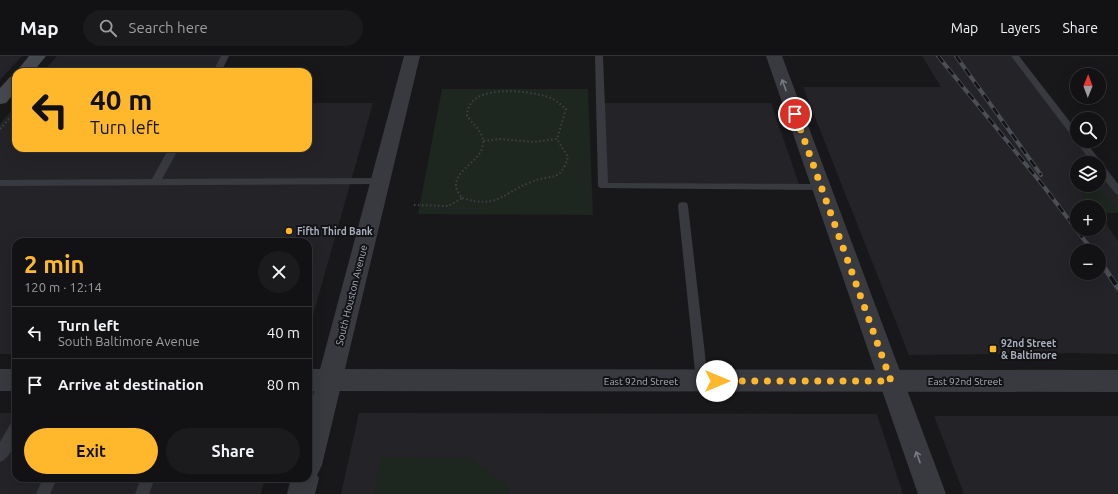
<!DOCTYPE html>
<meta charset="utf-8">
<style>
:root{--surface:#121214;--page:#1b1b1d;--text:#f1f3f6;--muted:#9c9ea0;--line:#313234;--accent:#ffb82c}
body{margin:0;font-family:Ubuntu,sans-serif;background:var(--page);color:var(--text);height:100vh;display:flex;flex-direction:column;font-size:15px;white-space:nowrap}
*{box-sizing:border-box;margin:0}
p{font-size:13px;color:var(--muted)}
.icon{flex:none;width:22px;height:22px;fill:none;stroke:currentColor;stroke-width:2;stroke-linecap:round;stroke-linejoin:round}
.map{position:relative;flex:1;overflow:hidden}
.drawer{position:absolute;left:12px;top:182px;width:300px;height:244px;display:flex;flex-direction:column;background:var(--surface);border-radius:12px;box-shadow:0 4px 16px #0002,0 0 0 1px var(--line)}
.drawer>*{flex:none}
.top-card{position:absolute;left:12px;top:12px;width:300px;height:84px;border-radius:12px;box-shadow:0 4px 16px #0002,0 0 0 1px var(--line);background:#ffb82c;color:#111;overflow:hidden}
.needle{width:26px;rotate:1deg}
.fabs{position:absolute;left:1070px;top:12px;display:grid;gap:8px}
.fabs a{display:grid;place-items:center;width:36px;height:36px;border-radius:50%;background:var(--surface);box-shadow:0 4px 16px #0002,0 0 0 1px var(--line);font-size:20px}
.pin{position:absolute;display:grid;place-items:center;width:34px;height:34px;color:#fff;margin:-17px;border:2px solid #fff;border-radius:50%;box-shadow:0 1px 4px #0007}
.me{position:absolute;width:44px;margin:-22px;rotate:90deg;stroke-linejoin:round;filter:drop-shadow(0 0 3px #0008)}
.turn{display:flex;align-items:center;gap:14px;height:84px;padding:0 12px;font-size:18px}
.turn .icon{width:52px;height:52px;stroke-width:2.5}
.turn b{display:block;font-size:28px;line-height:34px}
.round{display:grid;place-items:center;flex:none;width:42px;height:42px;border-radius:21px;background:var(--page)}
.overview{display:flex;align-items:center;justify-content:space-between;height:68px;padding:0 12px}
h1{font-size:24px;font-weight:700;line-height:30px;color:var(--accent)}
.action{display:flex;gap:8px;margin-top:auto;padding:8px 12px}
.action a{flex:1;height:46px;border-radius:24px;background:var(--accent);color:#111;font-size:16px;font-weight:700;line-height:46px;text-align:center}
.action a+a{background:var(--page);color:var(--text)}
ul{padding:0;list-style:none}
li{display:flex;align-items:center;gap:12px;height:52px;padding:0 12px;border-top:1px solid var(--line)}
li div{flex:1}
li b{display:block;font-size:15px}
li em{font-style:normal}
header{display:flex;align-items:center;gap:24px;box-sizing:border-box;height:56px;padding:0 20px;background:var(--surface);border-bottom:1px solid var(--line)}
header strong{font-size:19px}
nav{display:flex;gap:22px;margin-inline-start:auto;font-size:14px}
.search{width:280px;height:36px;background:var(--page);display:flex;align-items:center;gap:10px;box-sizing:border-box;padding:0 14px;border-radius:22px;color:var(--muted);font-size:15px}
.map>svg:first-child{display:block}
</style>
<header>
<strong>Map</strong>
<div class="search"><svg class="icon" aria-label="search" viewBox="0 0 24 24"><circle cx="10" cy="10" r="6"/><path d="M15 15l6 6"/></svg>Search here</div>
<nav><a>Map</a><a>Layers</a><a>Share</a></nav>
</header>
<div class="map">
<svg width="1118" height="438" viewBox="0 0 1118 438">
<rect width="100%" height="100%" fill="#18181b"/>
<path fill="#242428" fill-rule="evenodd" d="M 0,0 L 22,0 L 0,24 Z
M 57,0 L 225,0 L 217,16 L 43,16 Z
M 922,0 L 1015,0 L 1077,85 L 1097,107 L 1077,107 L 1077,129 L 1099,129 L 1099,110 L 1118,135 L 1118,157 L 1099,157 L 1099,151 L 1077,151 L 1077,173 L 1099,173 L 1099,158 L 1118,185 L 1118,298 L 1074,297 L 909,299 L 803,31 L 941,31 ZM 1077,195 L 1099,195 L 1099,217 L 1077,217 Z
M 308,47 L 373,47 L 308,277 L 308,186 L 16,186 L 16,298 L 0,298 L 0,68 L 16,49 L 16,92 L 308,92 Z
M 600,47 L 771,47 L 800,131 L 603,130 Z
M 0,357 L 16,357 L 16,422 L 265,422 L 261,438 L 0,438 Z
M 359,357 L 877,358 L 903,438 L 341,438 Z
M 934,360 L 1118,360 L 1118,438 L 964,438 Z"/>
<path fill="#1d261f" d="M 442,33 L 588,33 L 593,159 L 418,158 Z
M 1078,129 L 1099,129 L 1118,154 L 1118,157 L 1099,157 L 1099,151 L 1090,151 L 1083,141 L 1084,138 Z
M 381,401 L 470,402 L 508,429 L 509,438 L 375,438 Z"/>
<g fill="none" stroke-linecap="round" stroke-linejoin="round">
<path stroke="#3f4147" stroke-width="2" stroke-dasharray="1.5 2.5" stroke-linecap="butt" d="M 0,73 L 9,63
M 462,142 C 498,153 501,138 531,126 C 551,117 560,128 568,101 L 557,83
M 414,149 L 448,150 L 462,142 C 460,139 457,135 456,131 C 454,111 490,103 482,80 C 479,73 472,67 467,60 C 467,27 527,34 548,41 C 555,43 560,48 566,53 L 557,83 L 534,86 L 500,83 L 483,85"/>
<path fill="#393a40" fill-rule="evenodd" d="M 221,0 L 229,0 L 221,16 L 213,16 Z
M 595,0 L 603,0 L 608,127 L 821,128 L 826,131 L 821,134 L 600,132 L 598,130 Z
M 1011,0 L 1019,0 L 1077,75 L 1077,85 L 1085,85 L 1118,128 L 1118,139 L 1115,137 L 1099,117 L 1099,107 L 1092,107 L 1077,87 L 1076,84 L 1074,83 Z
M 169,92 L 179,92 L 162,123 L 380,122 L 385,125 L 380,128 L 0,130 L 0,124 L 152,123 Z
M 683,146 L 687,147 L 688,150 L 708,325 L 706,329 L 702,331 L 698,329 L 696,325 L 678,150 L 679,147 Z
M 16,365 C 16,378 15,400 0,406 L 0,386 L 11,367 Z
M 43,422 L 57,422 L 50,438 L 36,438 Z
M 141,422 L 155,422 L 149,438 L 135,438 Z"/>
<path fill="#393a40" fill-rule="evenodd" d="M 404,0 L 420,0 L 322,409 L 317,419 L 319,422 L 315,438 L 287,438 L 291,422 L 308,422 L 308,358 Z
M 766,0 L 782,0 L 946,438 L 918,438 Z"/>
<path fill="#393a40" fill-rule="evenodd" d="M 0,313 L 16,313 L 16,335 L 0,335 Z
M 308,313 L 1118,314 L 1118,336 L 308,335 Z"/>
<path fill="#464950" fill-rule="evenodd" d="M 29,0 L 46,0 L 33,16 L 16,16 Z
M 16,20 L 16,35 L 6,47 L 0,48 L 0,32 L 10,21 Z"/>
<defs>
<path id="rail-far1" d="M 938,0 L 1045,132 L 1088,189
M 956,0 L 1041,119"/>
<path id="rail" d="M 1087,188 L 1092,195
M 1099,204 L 1118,232"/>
</defs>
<use href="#rail-far1" stroke="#4c4e55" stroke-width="4"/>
<use href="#rail" stroke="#4c4e55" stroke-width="5"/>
<use href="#rail-far1" stroke="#131316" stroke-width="2.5" stroke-dasharray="8" stroke-linecap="butt"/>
<use href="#rail" stroke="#131316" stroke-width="3.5" stroke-dasharray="10" stroke-linecap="butt"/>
</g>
<defs><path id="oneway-shaft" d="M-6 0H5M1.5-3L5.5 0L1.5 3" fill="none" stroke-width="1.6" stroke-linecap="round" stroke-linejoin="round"/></defs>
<g stroke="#777a84">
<use href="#oneway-shaft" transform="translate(784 29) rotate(-110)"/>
<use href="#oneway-shaft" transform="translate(918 401) rotate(-110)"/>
</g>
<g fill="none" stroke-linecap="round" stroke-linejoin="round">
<path stroke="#ffb82c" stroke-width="7" stroke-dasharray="0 12.6" d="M 717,325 L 891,325 L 795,58"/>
</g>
<g fill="#ffb82c" stroke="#131316" stroke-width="1.5">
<circle cx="289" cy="175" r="4"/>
<rect x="989" y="289" width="8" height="8" rx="2"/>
</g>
<g text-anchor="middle" stroke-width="4" stroke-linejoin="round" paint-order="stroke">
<g font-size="10" font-weight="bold" fill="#a9afbc" stroke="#131316" text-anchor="start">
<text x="297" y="179">Fifth Third Bank</text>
<text x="1001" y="291">92nd Street<tspan x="1001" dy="12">&amp; Baltimore</tspan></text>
</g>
<g font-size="10" fill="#a9afbc" stroke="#131316">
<text transform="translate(351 239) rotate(-76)" y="4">South Houston Avenue</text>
<text x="641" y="329">East 92nd Street</text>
<text x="965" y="329">East 92nd Street</text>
</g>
</g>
</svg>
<div class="fabs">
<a><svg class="needle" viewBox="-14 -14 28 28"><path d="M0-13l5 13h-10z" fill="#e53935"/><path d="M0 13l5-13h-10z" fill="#9c9ea0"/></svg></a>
<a><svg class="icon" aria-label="search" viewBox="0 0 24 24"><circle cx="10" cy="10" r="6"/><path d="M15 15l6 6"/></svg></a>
<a><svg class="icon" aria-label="layers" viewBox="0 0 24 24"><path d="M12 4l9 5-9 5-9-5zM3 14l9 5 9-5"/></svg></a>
<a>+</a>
<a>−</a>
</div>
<div class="pin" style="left:795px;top:58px;background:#d93025"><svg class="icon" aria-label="arrive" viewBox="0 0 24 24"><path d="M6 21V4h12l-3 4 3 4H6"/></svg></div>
<svg class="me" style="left:717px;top:325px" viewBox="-20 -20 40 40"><circle r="19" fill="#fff"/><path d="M0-13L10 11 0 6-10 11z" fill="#ffb82c"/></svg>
<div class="top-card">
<div class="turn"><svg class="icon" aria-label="left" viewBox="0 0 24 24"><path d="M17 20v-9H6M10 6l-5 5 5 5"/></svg><div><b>40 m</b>Turn left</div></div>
</div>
<section class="drawer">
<div class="overview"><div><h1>2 min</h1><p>120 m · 12:14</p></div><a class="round"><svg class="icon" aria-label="close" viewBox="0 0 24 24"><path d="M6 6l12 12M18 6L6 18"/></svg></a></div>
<ul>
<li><svg class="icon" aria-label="left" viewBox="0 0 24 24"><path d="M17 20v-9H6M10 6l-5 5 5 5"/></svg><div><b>Turn left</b><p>South Baltimore Avenue</p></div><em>40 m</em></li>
<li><svg class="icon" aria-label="arrive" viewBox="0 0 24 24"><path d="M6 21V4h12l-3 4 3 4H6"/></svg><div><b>Arrive at destination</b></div><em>80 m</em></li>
</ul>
<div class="action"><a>Exit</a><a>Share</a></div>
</section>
</div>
